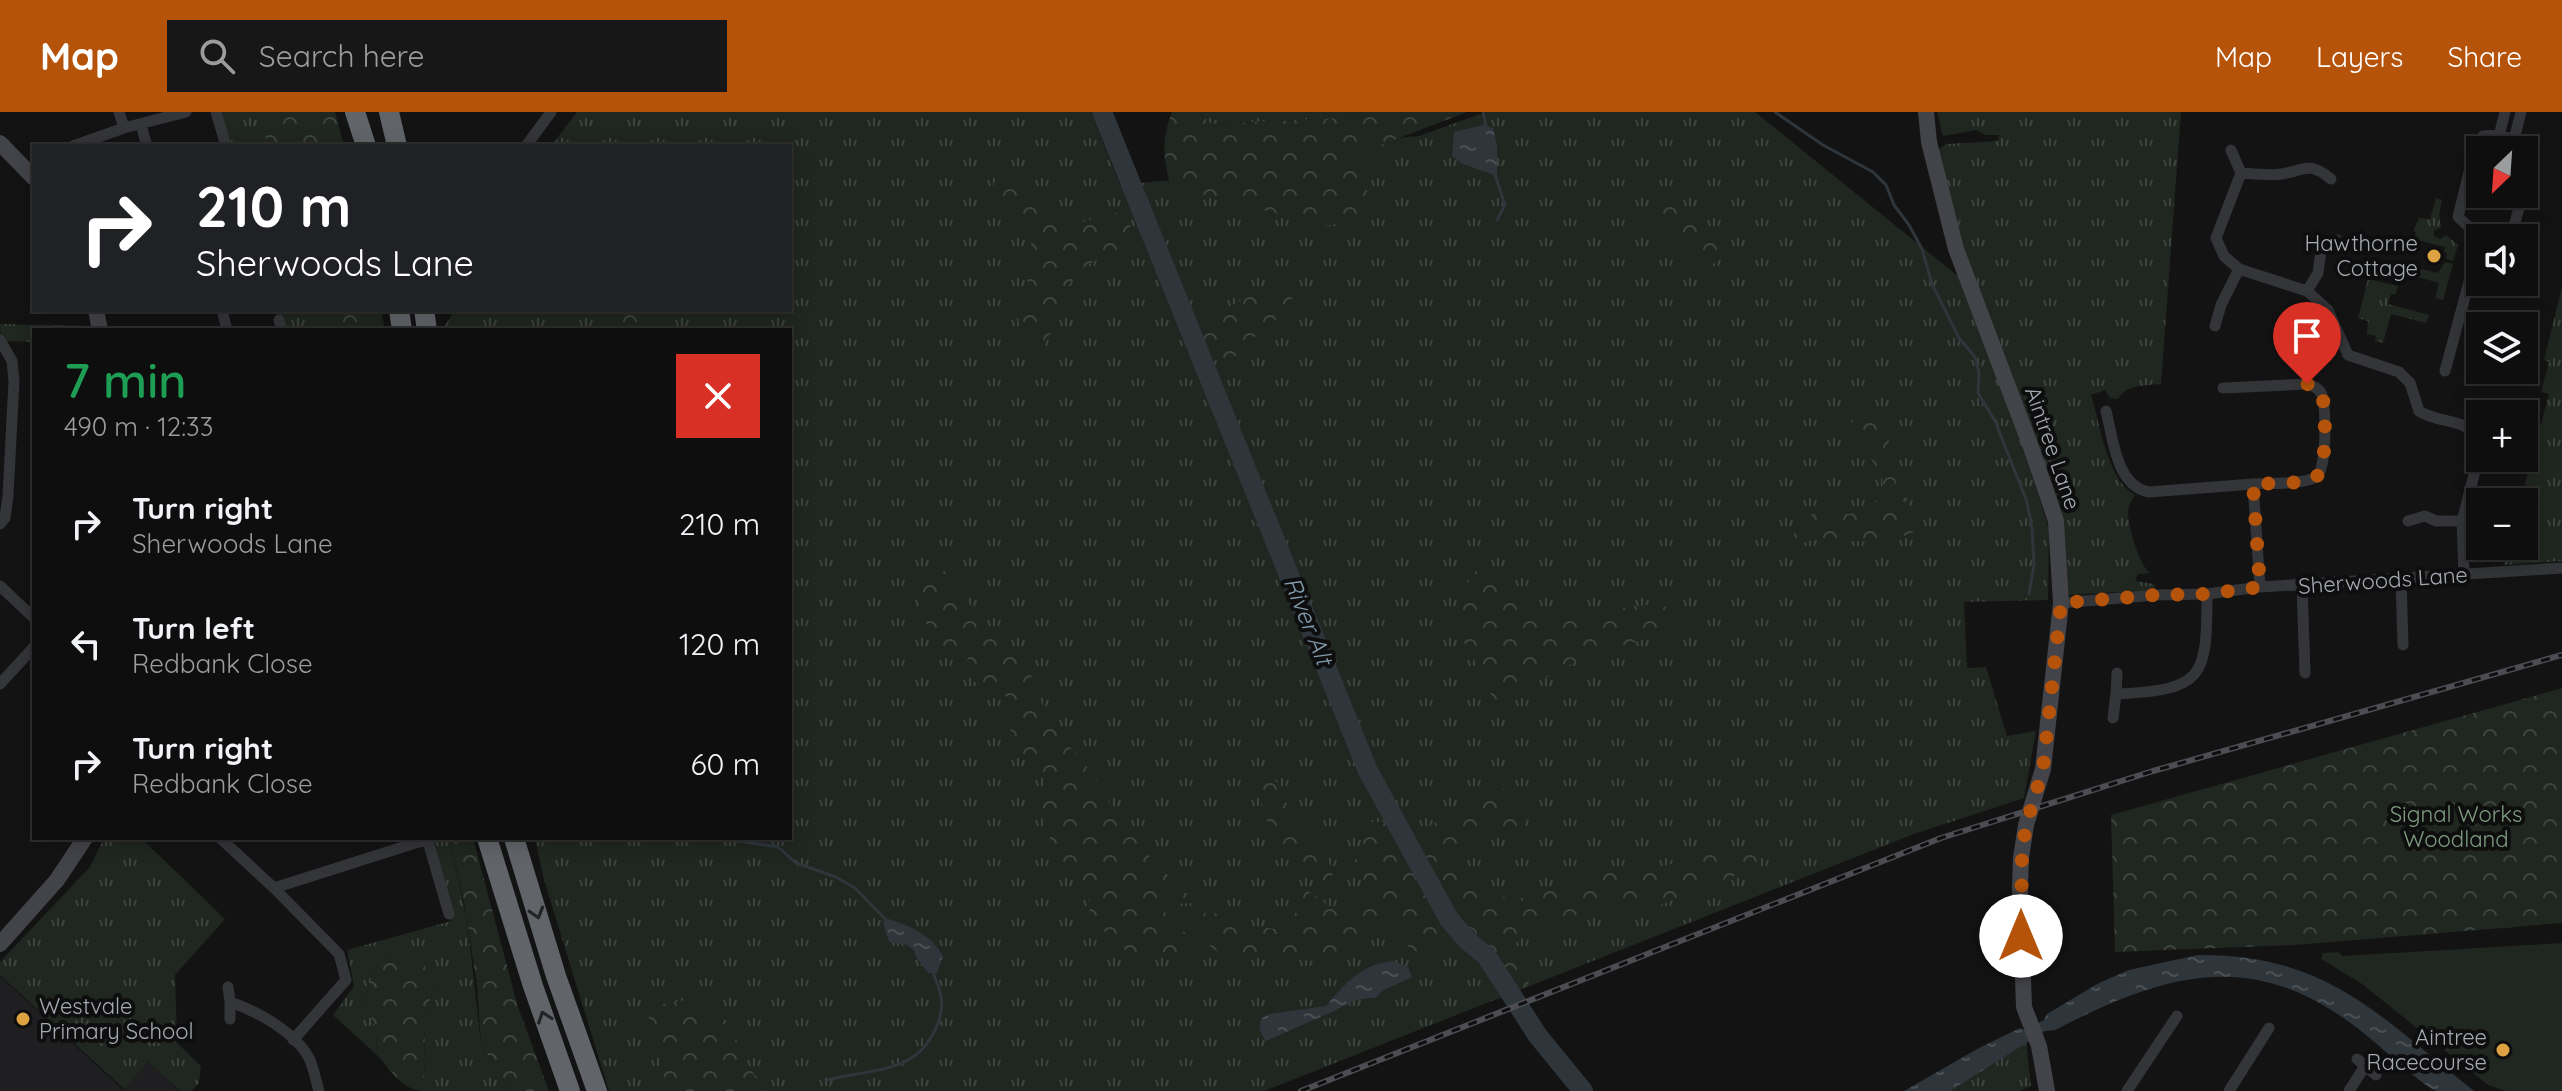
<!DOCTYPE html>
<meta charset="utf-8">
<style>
:root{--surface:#0e0e0f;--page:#171718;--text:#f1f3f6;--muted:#9b9c9e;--line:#2e2e2f;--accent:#b45309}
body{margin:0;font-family:Quicksand,sans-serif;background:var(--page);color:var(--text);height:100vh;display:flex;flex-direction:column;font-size:30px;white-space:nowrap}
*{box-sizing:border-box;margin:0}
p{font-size:26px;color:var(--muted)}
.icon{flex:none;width:44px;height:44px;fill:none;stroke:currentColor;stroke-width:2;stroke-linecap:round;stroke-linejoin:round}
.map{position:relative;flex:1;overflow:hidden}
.sheet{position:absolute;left:32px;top:216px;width:760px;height:512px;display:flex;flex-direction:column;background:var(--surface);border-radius:0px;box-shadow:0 4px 20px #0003,0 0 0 2px var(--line)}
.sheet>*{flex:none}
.hud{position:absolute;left:32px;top:32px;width:760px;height:168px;border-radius:0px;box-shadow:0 4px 20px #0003,0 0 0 2px var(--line);background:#202124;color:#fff;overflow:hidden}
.needle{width:52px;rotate:205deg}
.fabs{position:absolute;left:2466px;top:24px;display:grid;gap:16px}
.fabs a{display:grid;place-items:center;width:72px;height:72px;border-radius:0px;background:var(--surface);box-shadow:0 4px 20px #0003,0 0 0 2px var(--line);font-size:40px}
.pin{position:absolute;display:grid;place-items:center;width:68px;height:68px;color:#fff;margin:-82px -34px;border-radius:50% 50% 50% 0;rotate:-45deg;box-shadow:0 0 8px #0007}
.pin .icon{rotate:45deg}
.me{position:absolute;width:88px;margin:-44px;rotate:0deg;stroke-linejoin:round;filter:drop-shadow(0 0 6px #0008)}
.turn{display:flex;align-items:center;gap:28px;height:168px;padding:0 32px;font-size:36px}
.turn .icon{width:104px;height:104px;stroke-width:2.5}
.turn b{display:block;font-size:56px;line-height:68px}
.round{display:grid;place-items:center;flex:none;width:84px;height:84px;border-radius:0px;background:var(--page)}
.overview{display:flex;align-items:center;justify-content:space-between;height:136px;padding:0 32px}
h1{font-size:48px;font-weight:600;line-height:60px;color:#1e9e55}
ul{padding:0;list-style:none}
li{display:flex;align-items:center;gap:24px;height:120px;padding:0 32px}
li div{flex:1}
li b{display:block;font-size:30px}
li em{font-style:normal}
header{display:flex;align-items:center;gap:48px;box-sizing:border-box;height:112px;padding:0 40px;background:var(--accent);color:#fff}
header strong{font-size:38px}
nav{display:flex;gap:44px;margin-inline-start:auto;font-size:28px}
.search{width:560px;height:72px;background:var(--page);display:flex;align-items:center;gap:20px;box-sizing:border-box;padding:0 28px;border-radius:0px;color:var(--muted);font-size:30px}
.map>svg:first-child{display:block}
</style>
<header>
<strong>Map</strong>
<div class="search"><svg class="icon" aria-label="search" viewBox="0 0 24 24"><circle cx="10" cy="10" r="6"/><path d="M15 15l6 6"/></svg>Search here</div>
<nav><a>Map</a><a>Layers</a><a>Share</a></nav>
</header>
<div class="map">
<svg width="2562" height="979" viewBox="0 0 2562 979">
<defs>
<pattern id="grass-tufts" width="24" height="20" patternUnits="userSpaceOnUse" patternTransform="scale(2)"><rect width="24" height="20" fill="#202620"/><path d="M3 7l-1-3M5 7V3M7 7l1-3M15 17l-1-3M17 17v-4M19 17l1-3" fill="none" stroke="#3d433e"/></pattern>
<pattern id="forest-crowns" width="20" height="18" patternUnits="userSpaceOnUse" patternTransform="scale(2)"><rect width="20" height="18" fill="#202620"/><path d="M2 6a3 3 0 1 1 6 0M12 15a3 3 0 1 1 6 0" fill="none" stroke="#3d433e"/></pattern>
<pattern id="water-ripples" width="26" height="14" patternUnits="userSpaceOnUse" patternTransform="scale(2)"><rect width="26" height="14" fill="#2e363c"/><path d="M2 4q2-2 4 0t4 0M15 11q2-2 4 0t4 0" fill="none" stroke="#495056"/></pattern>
</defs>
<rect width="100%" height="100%" fill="#131314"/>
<path fill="#1f1f21" d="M 0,864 L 123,978 L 148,950 L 179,979 L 0,979 Z"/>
<path fill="url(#grass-tufts)" d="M 217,0 L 255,0 L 269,34 L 227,34 Z
M 577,0 L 1091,0 L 1120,73 L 1172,68 L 1350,30 L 1419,24 L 1486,0 L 1755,0 L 1959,165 L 2014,306 L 2049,417 L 2048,488 L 1964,490 L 1967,556 L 1986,555 L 2007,624 L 2036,619 L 2024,686 L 1914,722 L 1264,979 L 609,979 L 544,768 L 535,726 L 790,726 L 790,218 L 445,218 L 444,215 L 455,198 L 790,198 L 790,34 L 551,34 Z
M 1199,0 L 1378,0 L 1364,5 L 1211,12 Z
M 1937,0 L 2181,0 L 2161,272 C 2145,274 2126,272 2118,287 L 2110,286 L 2105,278 L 2091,283 C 2100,312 2107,368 2135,383 C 2131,389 2128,394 2128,401 C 2128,414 2140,455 2150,461 L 2138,462 L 2135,469 L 2154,472 L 2156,478 L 2067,483 L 2065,425 L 2048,358 L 2050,355 L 2047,357 L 1977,184 L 1937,39 L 1946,32 L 1998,29 L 1999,23 L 1986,23 L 1977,18 L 1943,24 Z
M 2436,86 L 2442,88 L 2439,103 L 2441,115 L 2434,119 L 2434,124 L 2441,127 L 2446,123 L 2458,133 L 2453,149 L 2446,147 L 2447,141 L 2444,140 L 2445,135 L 2414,127 L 2416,120 L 2413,119 L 2419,106 L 2430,107 Z
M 2445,150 L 2453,152 L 2443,188 L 2435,186 L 2439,171 L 2411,163 L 2414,155 L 2438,161 Z
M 2368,167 L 2398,174 L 2396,182 L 2391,182 L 2388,192 L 2429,203 L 2426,211 L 2391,202 L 2383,231 L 2375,229 L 2376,224 L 2367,222 L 2368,209 L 2358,206 Z
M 2562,175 L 2562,449 L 2504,453 L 2509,434 L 2524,434 L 2524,390 L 2520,390 L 2549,282 L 2541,280 L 2549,250 L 2544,248 Z
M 276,198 L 328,198 L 332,218 L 282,218 Z
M 0,212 L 99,214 L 100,218 L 34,218 L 34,230 L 1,229 Z
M 104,726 L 141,726 L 225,807 L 175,863 L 177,931 L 201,954 L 199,971 L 191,979 L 180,979 L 148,950 L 124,977 L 0,863 L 0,850 L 90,755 Z
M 429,726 L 449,726 L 467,807 L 481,932 L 511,979 L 424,979 L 425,907 L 434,874 L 398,839 L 380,848 L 370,869 L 365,891 L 377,919 L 376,942 L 333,903 L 354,874 L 347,838 L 451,809 Z
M 2026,930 L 2031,974 L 2020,979 L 1950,979 Z"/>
<path fill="url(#forest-crowns)" d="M 255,0 L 335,0 L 344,34 L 269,34 Z
M 1172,0 L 1199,0 L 1211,12 L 1363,5 L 1378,0 L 1467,0 L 1365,39 L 1359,65 L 1372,87 L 1354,108 L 1327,114 L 1204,83 L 1172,78 C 1163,49 1161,28 1172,0 Z
M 1004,63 C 1043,66 1034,95 1059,114 L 1070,114 L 1114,100 L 1125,106 L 1132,117 C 1127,146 1094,141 1077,162 C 1057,184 1061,219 1038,239 C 987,195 1052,164 1028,126 C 1016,108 990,97 994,70 Z
M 1660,88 C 1681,96 1706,117 1720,135 L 1719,145 L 1710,156 L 1694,149 L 1651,107 L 1649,95 Z
M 1269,178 L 1282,180 L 1292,186 L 1295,195 C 1288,206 1277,205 1268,212 C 1245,230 1241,258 1203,243 L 1191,213 C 1203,205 1214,202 1227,196 C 1242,189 1252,180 1269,178 Z
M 328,198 L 381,198 L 385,218 L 332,218 Z
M 623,198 L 654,198 L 659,206 L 660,218 L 622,218 Z
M 1865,295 L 1870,295 C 1881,308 1889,331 1893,348 C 1895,356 1894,366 1897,373 C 1904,388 1919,401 1917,419 L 1887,430 L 1814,428 L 1795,433 C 1789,420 1801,412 1809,403 C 1835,397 1846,411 1873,391 C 1880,386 1884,385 1886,377 L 1882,371 L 1883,360 L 1874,355 L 1869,339 L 1852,312 L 1854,304 Z
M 1487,451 L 1496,457 L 1508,483 C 1527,494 1552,503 1574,503 C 1606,505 1634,487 1667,495 L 1676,509 L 1673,516 L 1666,521 L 1585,545 L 1499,589 C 1487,584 1489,574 1483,563 C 1478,552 1468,542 1464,530 C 1454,506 1461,463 1487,451 Z
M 938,455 C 961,468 981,505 977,530 L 982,523 L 1010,535 L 1029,558 L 1045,599 L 1067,632 L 1083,649 L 1126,716 L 1157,753 L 1197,791 L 1148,793 L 1166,801 L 1189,825 L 1199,827 L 1203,802 L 1210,799 L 1246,814 L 1286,818 C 1296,809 1297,789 1305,777 L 1332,796 L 1367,784 L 1369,780 L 1364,768 L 1352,751 L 1363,738 L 1359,716 L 1367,710 L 1391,710 L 1416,750 L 1434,788 L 1426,792 L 1433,790 L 1450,820 C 1440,833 1422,850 1407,833 C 1399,825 1397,814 1387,807 L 1373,820 L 1350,828 L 1329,845 L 1316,849 L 1302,848 L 1279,840 L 1238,849 L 1223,844 L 1206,831 C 1190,846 1181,846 1160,846 C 1132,846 1123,839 1104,819 C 1091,806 1086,800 1091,781 L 1074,766 L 1056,741 L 1038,697 L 1046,667 L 1010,627 L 1012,590 L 993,572 L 982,577 L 962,556 L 971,541 L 960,548 C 928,535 894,459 938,455 Z
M 2562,576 L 2562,811 L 2294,833 L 2115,840 L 2111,703 Z
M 1265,667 L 1272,667 L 1278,671 L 1286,690 L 1330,752 L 1333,765 L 1330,771 L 1317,766 L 1271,721 L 1258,679 Z
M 1501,676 C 1524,683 1525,696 1524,719 C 1497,735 1465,702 1462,759 L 1479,773 L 1500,784 L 1521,789 L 1604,759 L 1663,754 L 1735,735 L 1748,738 L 1755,743 L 1761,753 L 1653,796 L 1595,795 L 1517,829 L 1516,833 L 1533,862 L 1526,875 L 1515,881 L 1489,840 L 1451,802 L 1445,787 L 1451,783 L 1444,785 L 1415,728 C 1428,711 1445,707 1462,696 C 1476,687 1484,678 1501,676 Z
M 449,726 L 473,726 L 518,895 L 549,979 L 511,979 L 481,932 L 477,874 L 465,794 Z
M 398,839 L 422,848 L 434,874 L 425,907 L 424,979 C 402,979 390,957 376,942 L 377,919 L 365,891 L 370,869 L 380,848 Z
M 692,887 L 729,910 L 740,944 L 767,979 L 676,979 L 665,968 L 646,895 Z"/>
<path fill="#202620" d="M 2562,831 L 2562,979 L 2506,979 L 2488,973 L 2362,872 L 2321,847 L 2323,841 L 2339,840 L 2342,844 Z"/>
<path fill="url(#water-ripples)" d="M 1483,13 L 1493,16 L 1497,33 L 1497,64 L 1463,52 L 1452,44 L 1454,20 Z
M 888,807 C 911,814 931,823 943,844 L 937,861 L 928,861 L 916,845 L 914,838 L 907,833 L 889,830 L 883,810 Z
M 2198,843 C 2328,842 2379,904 2474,979 C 2462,979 2448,979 2437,979 C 2425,976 2379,933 2366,923 C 2257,834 2169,859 2055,918 L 2045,919 L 1950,979 L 1904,979 L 1979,936 L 2020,916 L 2024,918 L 2044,908 L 2047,902 L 2099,871 L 2129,858 Z
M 1393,849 L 1408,855 L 1412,865 L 1382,879 L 1376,886 C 1354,885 1346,894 1327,902 C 1307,911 1286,920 1266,929 C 1260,921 1258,915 1262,906 L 1270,902 L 1326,894 C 1347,870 1360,853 1393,849 Z"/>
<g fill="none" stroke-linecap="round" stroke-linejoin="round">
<path stroke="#2e363c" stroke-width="3" d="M 1483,0 L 1486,14
M 1775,0 L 1823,33 L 1873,60 L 1886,73 L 1894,93 L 1909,113 L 1922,137 L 1932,172 L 1959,226 L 1975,245 L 1979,261 L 1978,281 L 1995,309 L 2027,390 L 2032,416 L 2034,453 L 2029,482
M 1495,63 L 1505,93 L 1497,108
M 719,726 L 778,735 L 796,751 L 836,765 L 855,776 L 888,810
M 828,968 C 852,961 887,960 908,948 C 929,937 945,907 941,884 C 940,876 935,868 933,860"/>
<path stroke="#2e363c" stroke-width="20" d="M 1102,0 L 1368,659 L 1449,807 L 1467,828 L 1487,845 L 1538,924 L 1583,979"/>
<path stroke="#343539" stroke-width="11" d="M 119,0 L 124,16
M 216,0 L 226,34
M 141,13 L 147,34
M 2499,24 L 2505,0
M 2514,28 L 2521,0
M 73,34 L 124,16 L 186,0
M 526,34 L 551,0
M 2231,38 L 2241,61 L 2216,126 L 2224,144 L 2239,157 L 2307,179 L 2328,198 L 2348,243 L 2399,260 L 2410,271 L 2419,299 C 2441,313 2465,304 2480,329
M 2241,61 C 2254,62 2269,64 2282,62 C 2305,58 2309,49 2331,67
M 2523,82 L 2514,114 L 2502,123 L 2470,116 L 2458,105 L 2475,36 L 2483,24 C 2498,22 2530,26 2531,46 C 2532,56 2527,68 2524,77
M 2307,179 L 2318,161 L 2322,132 L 2337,128
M 222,198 L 227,218
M 279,208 L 282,218
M 2215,214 L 2221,193 L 2239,157
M 0,228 L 12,249 L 14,269 L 8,384 L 5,406 L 0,412
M 2445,259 L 2480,129
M 2223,276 L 2307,272 C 2314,274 2319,276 2322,283 C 2326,297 2327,356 2317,364 C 2307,373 2268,371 2253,372 L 2260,475
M 2106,299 C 2113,326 2116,374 2149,380 L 2253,372
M 2408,409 L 2425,404 L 2436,409 L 2462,409
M 2464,464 L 2462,409 L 2480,340
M 2401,467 L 2403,533
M 0,474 L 34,506
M 2302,474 L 2305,561
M 2061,491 L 2156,483 L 2207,482 L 2260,475 L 2562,456
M 2117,561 L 2116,582 C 2204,578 2207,566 2207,482
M 0,572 L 34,535
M 2113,606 L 2116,582
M 220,726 L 274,776 L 339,842 L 346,868 L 293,928
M 427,726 L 449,802
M 274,776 L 428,727
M 228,875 L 230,890
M 230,907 L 230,890 C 257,899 297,921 310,948 C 314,958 316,969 319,979
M 2357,947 L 2376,963
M 2127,979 L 2177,904
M 2229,979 L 2269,916
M 2349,979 L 2365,954"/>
<path stroke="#434449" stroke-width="16" d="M 1926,0 L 1929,30 L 1956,137 L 2031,335 L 2056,409 L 2061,491 L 2043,657 L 2026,713 L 2021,746 L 2020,776 L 2024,895 L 2039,934 L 2047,979
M 0,31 L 34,66
M 96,198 L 100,218
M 0,832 L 57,768 L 85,726"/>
<path stroke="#616469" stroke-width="20" d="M 355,0 L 366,34
M 389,0 L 397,34
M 399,198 L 402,218
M 424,198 L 427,218
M 487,726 L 533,874 L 570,979
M 514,726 L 556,864 L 597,979"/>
<defs>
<path id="rail" d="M 1301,979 L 1941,726 L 2153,659 L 2562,543"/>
</defs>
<use href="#rail" stroke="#4c4d52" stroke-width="6"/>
<use href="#rail" stroke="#0e0e0f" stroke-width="3" stroke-dasharray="9" stroke-linecap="butt"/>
</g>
<defs><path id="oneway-chevron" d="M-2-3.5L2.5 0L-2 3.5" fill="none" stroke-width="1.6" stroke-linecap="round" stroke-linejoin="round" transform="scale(2)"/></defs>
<g stroke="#232426">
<use href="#oneway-chevron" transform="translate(537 801) rotate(73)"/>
<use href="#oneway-chevron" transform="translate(544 905) rotate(-109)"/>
</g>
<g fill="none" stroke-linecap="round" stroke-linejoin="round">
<path stroke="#b45309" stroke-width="14" stroke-dasharray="0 25.2" d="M 2021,824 L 2022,741 L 2026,713 L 2043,657 L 2061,491 L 2156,483 L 2207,482 L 2260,475 L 2253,372 C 2267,371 2307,373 2317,364 C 2327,356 2326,297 2322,283 C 2319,276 2314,274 2307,272"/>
</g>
<g fill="#dda342" stroke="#0e0e0f" stroke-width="3">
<circle cx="2434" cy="144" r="8"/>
<circle cx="23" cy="907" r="8"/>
<circle cx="2503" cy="938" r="8"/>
</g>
<g text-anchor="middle" stroke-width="8" stroke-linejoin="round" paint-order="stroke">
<g font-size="22" fill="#a6abb3" stroke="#0e0e0f" text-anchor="end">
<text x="2418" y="139">Hawthorne<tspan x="2418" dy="25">Cottage</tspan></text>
<text x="39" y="902" text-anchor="start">Westvale<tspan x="39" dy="25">Primary School</tspan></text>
<text x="2487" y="933">Aintree<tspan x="2487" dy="25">Racecourse</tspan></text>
</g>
<g font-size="22" fill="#a6abb3" stroke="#0e0e0f">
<text transform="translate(2053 336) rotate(71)" y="8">Aintree Lane</text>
<text transform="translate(2383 468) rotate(-4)" y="8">Sherwoods Lane</text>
</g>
<g font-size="22" fill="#7f9c80" stroke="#0e0e0f">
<text x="2456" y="710">Signal Works<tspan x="2456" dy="25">Woodland</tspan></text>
</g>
<g font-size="24" font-style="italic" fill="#8099ab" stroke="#0e0e0f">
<text transform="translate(1308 509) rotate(68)" y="8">River Alt</text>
</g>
</g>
</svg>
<div class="fabs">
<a><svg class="needle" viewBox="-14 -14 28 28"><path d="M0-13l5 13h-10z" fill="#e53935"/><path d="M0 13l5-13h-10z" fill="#9b9c9e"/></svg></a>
<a><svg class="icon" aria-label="sound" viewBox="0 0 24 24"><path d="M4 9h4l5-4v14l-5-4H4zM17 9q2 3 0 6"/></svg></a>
<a><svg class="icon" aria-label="layers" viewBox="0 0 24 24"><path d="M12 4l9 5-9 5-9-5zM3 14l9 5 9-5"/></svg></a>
<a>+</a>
<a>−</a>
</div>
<div class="pin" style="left:2307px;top:272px;background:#d93025"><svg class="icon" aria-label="arrive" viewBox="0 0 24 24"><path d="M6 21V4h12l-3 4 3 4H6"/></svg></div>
<svg class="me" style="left:2021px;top:824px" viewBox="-20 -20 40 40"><circle r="19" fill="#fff"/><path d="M0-13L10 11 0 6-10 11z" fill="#b45309"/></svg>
<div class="hud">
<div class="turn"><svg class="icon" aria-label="right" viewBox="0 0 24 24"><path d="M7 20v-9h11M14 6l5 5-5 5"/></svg><div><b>210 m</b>Sherwoods Lane</div></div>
</div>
<section class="sheet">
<div class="overview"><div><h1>7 min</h1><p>490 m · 12:33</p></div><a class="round" style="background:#d93025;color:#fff"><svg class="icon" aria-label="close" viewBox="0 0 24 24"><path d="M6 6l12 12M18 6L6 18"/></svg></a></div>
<ul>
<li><svg class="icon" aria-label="right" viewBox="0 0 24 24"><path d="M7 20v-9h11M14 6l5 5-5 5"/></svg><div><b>Turn right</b><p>Sherwoods Lane</p></div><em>210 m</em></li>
<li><svg class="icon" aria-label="left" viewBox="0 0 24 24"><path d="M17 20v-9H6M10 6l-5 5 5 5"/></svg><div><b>Turn left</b><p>Redbank Close</p></div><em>120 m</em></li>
<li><svg class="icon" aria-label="right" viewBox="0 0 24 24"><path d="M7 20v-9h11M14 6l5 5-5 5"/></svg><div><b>Turn right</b><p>Redbank Close</p></div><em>60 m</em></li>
</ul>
</section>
</div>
